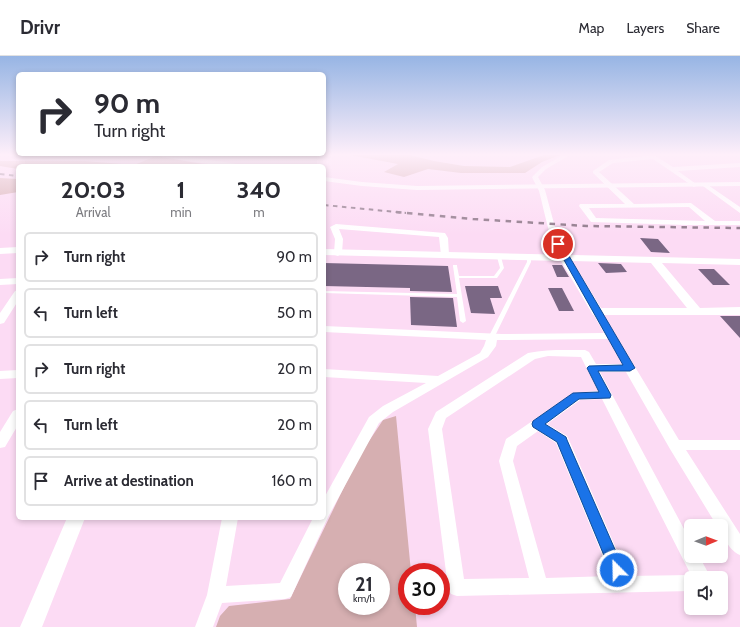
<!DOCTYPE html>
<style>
:root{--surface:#fff;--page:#f7f7f7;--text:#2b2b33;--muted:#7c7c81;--line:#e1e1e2}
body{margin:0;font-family:Cabin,sans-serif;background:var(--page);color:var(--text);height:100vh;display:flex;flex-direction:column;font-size:15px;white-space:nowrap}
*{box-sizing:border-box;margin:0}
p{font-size:13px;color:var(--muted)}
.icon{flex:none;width:22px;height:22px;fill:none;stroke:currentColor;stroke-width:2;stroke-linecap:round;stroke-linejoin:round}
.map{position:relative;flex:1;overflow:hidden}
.panel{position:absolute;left:16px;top:108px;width:310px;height:356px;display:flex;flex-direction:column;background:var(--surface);border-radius:6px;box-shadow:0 2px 6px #0003}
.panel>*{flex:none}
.top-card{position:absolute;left:16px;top:16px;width:310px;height:84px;border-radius:6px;box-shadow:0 2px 6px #0003;background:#fff;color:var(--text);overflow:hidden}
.needle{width:26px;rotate:89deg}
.buttons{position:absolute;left:684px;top:463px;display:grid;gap:8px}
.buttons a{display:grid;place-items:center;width:44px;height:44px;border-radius:6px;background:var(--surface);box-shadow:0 2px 6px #0003;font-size:20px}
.speed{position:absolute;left:338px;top:507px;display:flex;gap:8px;font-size:20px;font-weight:700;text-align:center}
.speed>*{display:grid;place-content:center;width:52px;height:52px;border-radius:50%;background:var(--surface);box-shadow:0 2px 6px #0003;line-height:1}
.speed small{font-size:10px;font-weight:400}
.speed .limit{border:6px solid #d22;background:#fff;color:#111}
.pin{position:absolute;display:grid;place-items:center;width:34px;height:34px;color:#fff;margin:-17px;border:2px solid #fff;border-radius:50%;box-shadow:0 1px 4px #0007}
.me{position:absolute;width:44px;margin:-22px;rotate:337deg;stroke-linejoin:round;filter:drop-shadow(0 0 3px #0008)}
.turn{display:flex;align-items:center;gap:14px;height:84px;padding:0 12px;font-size:18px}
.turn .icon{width:52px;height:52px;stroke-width:2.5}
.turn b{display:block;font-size:28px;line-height:34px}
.eta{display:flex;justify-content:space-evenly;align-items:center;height:68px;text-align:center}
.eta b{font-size:24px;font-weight:700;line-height:28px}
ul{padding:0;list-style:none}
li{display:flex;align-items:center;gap:12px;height:50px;margin:0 8px 6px;padding:0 4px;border:2px solid var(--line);border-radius:6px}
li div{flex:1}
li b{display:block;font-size:15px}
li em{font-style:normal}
header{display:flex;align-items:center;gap:24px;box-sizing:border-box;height:56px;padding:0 20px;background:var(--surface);border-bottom:1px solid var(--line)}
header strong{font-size:19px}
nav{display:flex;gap:22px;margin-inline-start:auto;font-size:14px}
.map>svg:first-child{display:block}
</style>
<header>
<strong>Drivr</strong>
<nav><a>Map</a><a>Layers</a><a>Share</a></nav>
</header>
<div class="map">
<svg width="740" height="571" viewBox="0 0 740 571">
<rect width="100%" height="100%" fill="#fcdbf4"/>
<path fill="#d6afb1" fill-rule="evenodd" d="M 350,99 L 410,99 L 434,105 L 464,110 L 510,111 L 544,99 L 560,99 L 542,106 L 525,117 L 461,117 L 428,113 L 404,121 L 384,116 L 398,108 Z
M 156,100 L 214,110 L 18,110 L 18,113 L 0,110 L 0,105 L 85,105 L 134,109 Z
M 0,122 L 18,123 L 18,136 L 0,139 Z
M 396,360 L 411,516 L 407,516 L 407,550 L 415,550 L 417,571 L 216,571 L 220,560 L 229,550 L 290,543 L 359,400 L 383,364 ZM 347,516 L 381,516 L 381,550 L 347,550 Z"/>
<path fill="#7a6784" d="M 640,182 L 658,183 L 670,197 L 651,196 Z
M 324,207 L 448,210 L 452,236 L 410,235 L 410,232 L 324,230 Z
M 598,207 L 621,208 L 627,216 L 606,217 Z
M 552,209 L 562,209 L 569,221 L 557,221 Z
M 698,213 L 714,213 L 730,229 L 713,229 Z
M 465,230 L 498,230 L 502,242 L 490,242 L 495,258 L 471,257 Z
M 548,232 L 562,232 L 574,255 L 559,255 Z
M 410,241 L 453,242 L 457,271 L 411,269 Z
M 720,260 L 740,260 L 740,282 Z"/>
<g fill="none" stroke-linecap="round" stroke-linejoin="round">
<path fill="#fff" fill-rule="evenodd" d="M 497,200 L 501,200 L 501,201 L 504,212 L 497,222 L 459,222 L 466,265 L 463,267 L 460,265 L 457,241 L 324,237 L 324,235 L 457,238 L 453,210 L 453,209 L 457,209 L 457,210 L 459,220 L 494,220 L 500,212 L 497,201 Z
M 527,200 L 531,200 L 531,206 L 495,280 L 494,281 L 490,281 L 489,280 L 527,206 Z"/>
<path fill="#fff" fill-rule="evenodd" d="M 563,99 L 570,99 L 546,113 L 538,121 L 545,134 L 556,175 L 569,202 L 565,205 C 552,201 543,148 539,135 C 537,130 534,126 532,121 L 542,111 Z
M 654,99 L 673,111 L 740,107 L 740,111 L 678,115 L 696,128 L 696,130 L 694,131 L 653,103 L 613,107 L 599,116 L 634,148 L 691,147 L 715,165 L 740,165 L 740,169 L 686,169 L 591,166 L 579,150 L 580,148 L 625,148 L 593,117 L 593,115 L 609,104 ZM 689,151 L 705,165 L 596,162 L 589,152 Z
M 705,127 L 740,151 L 740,157 L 703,130 L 703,128 Z
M 336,168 L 445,177 L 448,182 L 449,199 L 445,202 L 441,199 L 439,181 L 339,173 L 343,183 L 342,197 L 338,200 L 335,199 L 334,197 L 335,183 L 330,171 Z
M 18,222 L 18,228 L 0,229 L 0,223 Z
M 18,234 L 18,245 L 4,267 L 0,268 L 0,257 L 15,235 Z
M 597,253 L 602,256 L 679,384 L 740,384 L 740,394 L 686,394 L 740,478 L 740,499 C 731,496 721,480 721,470 L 717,470 L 670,393 L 626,316 L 600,316 L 691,486 L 691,500 L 699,500 L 711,522 L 691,522 L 691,535 L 457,540 L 451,538 L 448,532 L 428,373 L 436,356 L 528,297 C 547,293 566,294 585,294 L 589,296 L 596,308 L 622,308 L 608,283 L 497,284 L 496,290 L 488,301 L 393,356 L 379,367 L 328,461 L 291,541 L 285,543 L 222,547 L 213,571 L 195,571 L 207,539 L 222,462 L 238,462 L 226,530 L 280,527 L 313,462 L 324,462 L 324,442 L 369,361 L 383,350 L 426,327 L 324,321 L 324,313 L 438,320 L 480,297 L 484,290 L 486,284 L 324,276 L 324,270 L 502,278 L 604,277 L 592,256 ZM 548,300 L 581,301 L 598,335 L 573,337 L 506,383 L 499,405 L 529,522 L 464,523 L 442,373 L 446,362 L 535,303 ZM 602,343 L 691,519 L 628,520 L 569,384 L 567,380 L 547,368 L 580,344 ZM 538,375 L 556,387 L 611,520 L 546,522 L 513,405 L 517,390 Z
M 18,314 L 18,322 L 0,323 L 0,315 Z
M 18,353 L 18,369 L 5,391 L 0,392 L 0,376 L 13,355 Z"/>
<path fill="#fff" fill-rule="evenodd" d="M 160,99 L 176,99 L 237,108 L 241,110 L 222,110 L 163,101 Z
M 324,121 L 362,126 L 417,130 L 740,126 L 740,130 L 417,134 L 362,130 L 324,125 Z
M 18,191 L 18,197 L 0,198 L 0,192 Z
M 324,193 L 740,203 L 740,209 L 662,207 L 700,252 L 740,251 L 740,259 L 593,259 L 561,205 L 324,199 ZM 572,205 L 651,207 L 687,252 L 601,252 Z
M 67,462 L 85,462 L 42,571 L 20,571 Z"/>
<path stroke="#8c7687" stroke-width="2" stroke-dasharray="4.5 4.5" stroke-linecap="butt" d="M 0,118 L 18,120
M 324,149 L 406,157"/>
<path stroke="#8c7687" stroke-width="2.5" stroke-dasharray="5.5 5.5" stroke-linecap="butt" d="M 396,156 L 473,163 L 587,170 L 740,172"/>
</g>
<linearGradient id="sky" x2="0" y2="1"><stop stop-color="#97b5e4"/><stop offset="0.55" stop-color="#feeffa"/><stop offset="1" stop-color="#feeffa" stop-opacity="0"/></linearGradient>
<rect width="740" height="179" fill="url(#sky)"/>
<path fill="#1a73e8" stroke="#114b97" d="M 558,186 L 562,188 L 635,312 L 630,315 L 598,315 L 611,339 L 610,342 L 579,343 L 545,368 L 566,381 L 567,384 L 624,514 L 622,519 L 617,521 L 612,519 L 610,514 L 557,386 L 533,371 L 532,368 L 533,365 L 573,337 L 599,336 L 587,312 L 589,310 L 623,309 L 555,188 Z"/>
</svg>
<div class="buttons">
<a><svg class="needle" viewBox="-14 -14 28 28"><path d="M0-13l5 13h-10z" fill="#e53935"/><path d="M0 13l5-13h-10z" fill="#7c7c81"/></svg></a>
<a><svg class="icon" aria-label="sound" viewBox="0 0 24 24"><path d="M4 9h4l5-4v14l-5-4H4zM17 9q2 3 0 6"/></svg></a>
</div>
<div class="speed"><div>21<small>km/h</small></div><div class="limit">30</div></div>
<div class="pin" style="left:558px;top:188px;background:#d93025"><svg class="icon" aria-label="arrive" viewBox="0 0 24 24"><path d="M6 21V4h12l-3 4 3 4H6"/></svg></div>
<svg class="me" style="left:617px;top:514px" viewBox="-20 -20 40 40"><circle r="17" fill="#1a73e8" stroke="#fff" stroke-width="3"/><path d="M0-11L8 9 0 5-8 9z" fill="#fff"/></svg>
<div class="top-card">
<div class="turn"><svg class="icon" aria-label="right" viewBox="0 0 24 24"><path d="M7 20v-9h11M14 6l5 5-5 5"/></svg><div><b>90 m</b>Turn right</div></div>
</div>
<section class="panel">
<div class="eta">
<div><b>20:03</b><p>Arrival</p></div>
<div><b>1</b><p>min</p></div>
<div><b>340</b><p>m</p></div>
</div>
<ul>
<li><svg class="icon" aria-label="right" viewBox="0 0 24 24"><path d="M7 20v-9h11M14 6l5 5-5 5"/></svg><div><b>Turn right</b></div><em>90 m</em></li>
<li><svg class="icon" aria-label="left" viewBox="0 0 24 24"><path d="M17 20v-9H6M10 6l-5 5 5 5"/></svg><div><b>Turn left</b></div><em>50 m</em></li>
<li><svg class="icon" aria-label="right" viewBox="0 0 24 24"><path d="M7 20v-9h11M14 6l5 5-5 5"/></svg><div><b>Turn right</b></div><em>20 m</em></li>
<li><svg class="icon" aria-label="left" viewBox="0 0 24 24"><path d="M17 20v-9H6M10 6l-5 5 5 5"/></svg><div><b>Turn left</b></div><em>20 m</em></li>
<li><svg class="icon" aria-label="arrive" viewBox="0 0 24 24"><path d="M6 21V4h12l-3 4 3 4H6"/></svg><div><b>Arrive at destination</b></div><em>160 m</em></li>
</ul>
</section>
</div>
